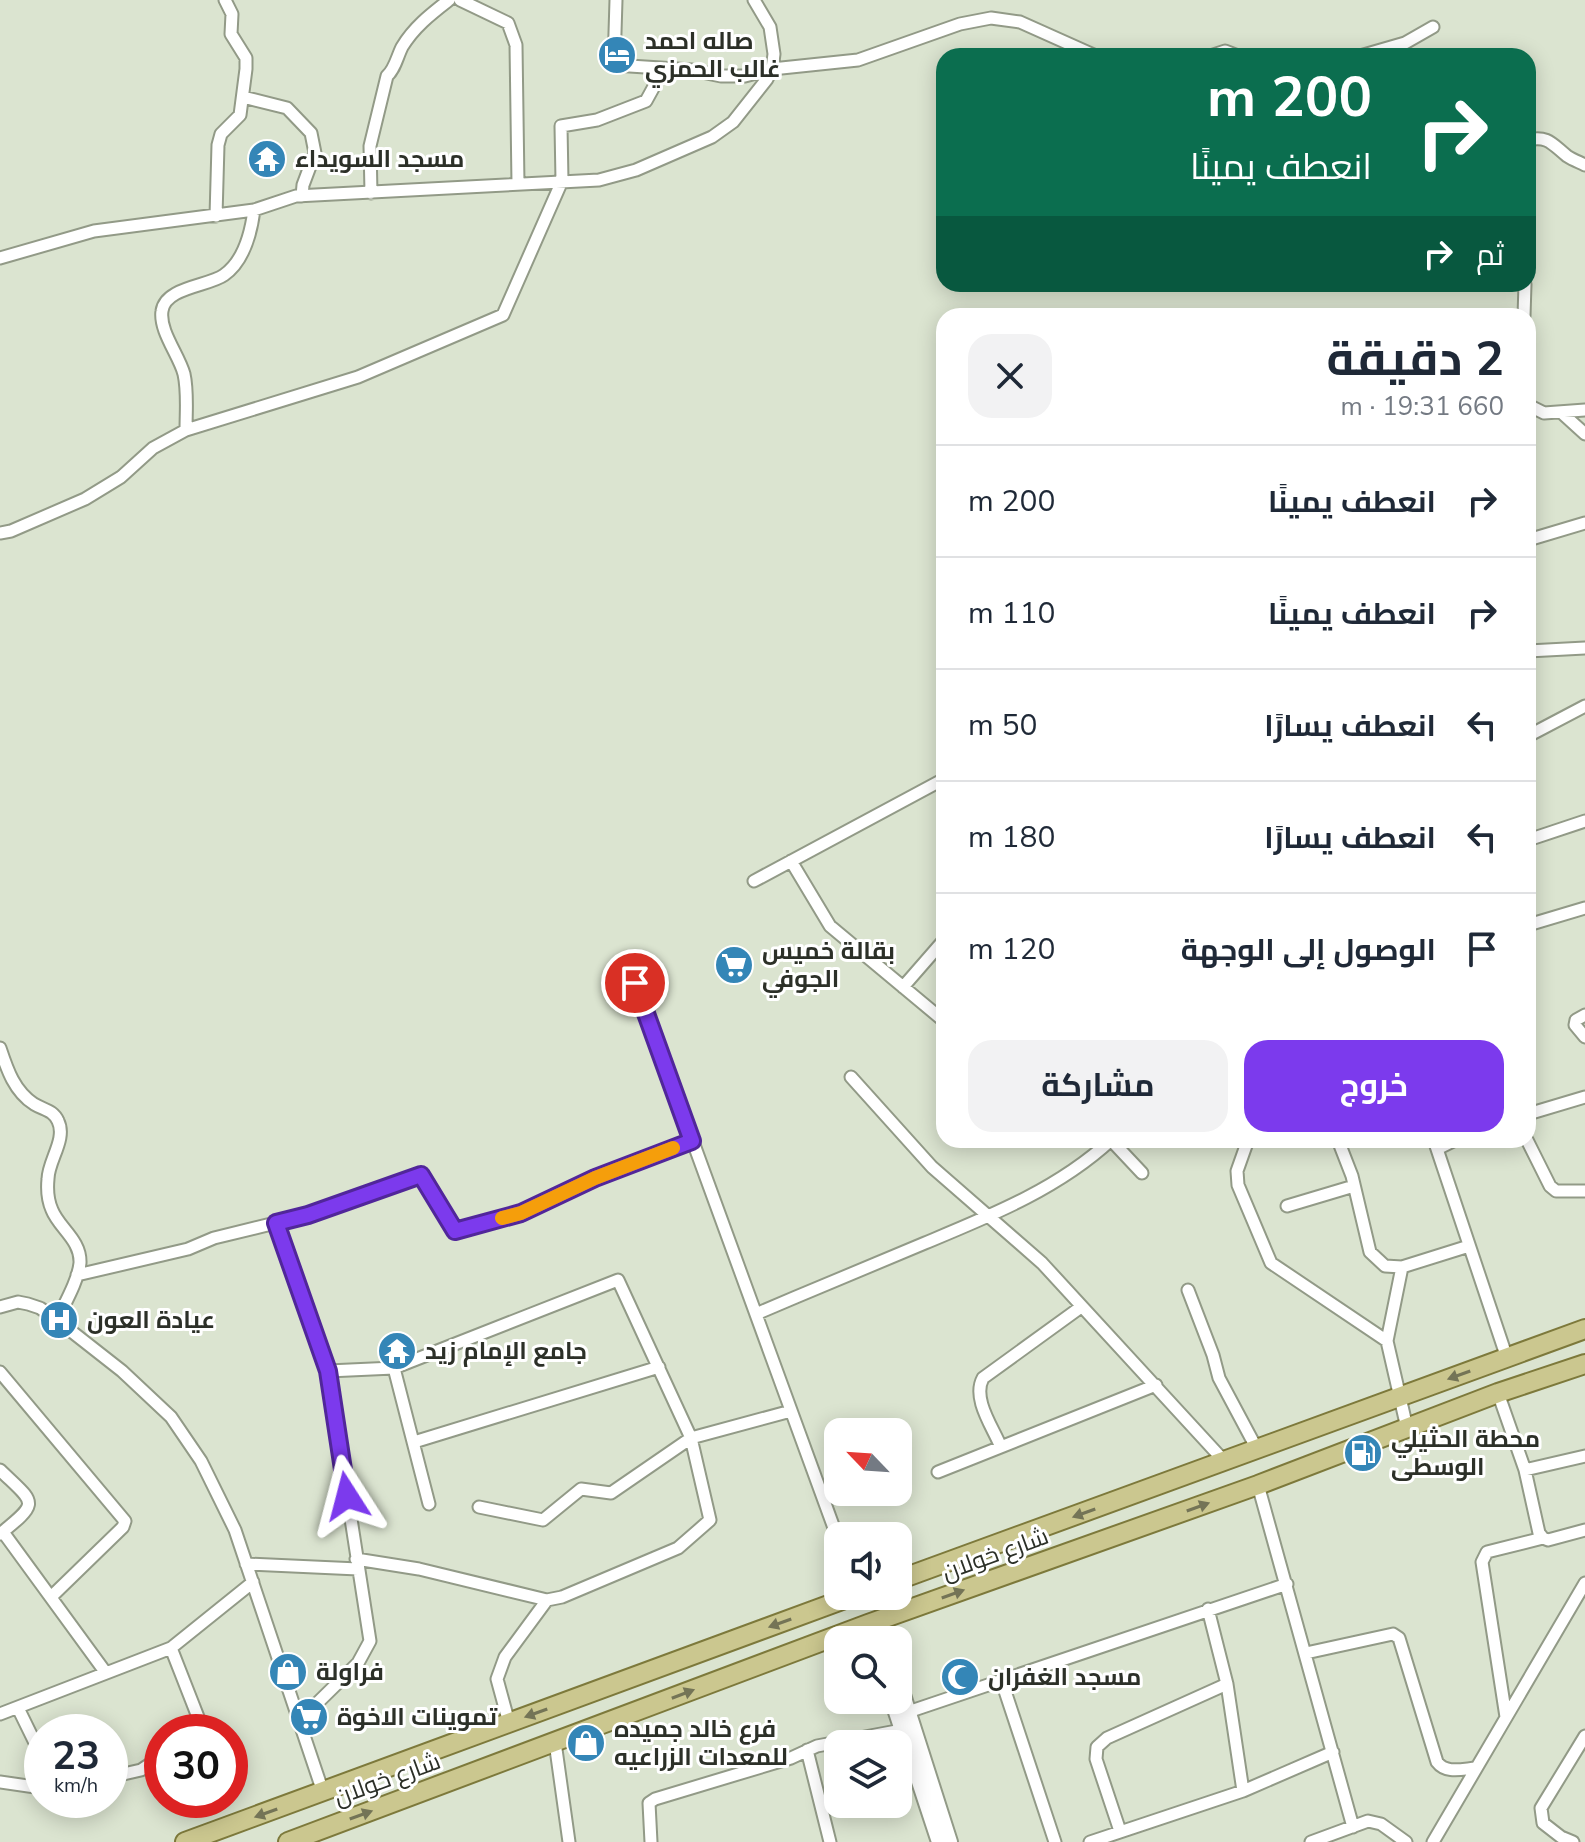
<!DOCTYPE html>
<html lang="ar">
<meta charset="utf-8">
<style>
:root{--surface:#fff;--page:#f2f2f3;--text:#1f2937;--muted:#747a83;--line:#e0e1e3;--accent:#7c3aed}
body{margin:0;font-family:"Nunito Sans",Cairo,sans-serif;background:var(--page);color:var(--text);direction:rtl;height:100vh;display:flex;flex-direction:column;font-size:30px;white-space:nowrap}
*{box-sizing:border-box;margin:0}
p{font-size:26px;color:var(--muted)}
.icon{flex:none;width:44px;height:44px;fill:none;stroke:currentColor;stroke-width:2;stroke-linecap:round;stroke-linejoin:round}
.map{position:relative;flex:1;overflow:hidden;direction:ltr}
.sheet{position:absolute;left:936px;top:308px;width:600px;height:840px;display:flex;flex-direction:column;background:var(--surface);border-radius:24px;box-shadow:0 4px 20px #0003;direction:rtl}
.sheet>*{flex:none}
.top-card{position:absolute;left:936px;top:48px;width:600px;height:244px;border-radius:24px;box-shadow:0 4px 20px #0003;direction:rtl;background:#0b6e4f;color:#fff;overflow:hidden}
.needle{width:52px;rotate:295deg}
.controls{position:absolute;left:824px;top:1418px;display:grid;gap:16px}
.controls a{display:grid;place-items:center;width:88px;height:88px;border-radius:16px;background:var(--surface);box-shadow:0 4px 20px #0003;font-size:40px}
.speed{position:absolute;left:24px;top:1714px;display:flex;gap:16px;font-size:40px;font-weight:700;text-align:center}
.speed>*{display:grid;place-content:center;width:104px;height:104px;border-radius:50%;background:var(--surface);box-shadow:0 4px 20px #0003;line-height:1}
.speed small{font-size:20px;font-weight:400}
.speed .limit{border:12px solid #d22;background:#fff;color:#111}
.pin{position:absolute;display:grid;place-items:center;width:68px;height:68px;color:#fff;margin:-34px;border:4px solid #fff;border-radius:50%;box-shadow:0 2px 8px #0007}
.me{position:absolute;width:88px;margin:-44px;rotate:351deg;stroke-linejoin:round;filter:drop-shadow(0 0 6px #0008)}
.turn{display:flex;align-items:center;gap:28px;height:168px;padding:0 32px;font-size:36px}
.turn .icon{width:104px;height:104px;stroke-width:2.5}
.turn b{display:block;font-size:56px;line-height:68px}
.then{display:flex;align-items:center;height:76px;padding:0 32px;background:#0003;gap:16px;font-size:30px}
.round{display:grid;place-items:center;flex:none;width:84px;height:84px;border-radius:24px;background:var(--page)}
.head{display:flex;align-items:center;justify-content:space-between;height:136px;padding:0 32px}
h1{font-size:48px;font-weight:700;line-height:60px}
.primary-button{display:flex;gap:16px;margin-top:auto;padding:16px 32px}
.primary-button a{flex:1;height:92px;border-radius:24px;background:var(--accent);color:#fff;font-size:32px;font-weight:700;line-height:92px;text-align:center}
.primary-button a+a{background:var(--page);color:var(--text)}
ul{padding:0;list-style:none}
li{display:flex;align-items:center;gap:24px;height:112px;padding:0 32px;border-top:2px solid var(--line)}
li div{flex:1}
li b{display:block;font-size:30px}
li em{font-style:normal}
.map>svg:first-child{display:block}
</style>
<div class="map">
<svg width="1585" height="1842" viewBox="0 0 1585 1842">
<rect width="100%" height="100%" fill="#dbe4d0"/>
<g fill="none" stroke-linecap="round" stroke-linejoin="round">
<defs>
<path id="minor" d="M 460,0 L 508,23 L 516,45 L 518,184
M 616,0 L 614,65 L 692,70 L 721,76 L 745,76 L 772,69 L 858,60 L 960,24 L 991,18 L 1020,22 L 1096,56
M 1210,56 L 1225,51 L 1238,56
M 1360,56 L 1405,43 L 1433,27
M 243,97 L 287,108 L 311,133 L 315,153 L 303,185 L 302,196
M 1528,140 C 1548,135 1553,145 1567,156 C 1573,160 1579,162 1585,165
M 371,193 L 370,146 L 387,76 C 395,69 397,57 402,47 C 414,27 431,14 449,0
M 216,216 L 218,145 L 221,134 L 240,115 L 246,69 L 246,58 L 231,34 L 232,14 L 225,0
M 0,258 L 94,231 L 254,210 L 296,196 L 599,180 L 636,170 L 712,137 L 733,122 L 767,79 L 772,69 L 774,54 L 770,27 L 754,0
M 1524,316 L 1525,284
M 1528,405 L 1544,413 L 1585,410
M 1563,414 L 1585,434
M 186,430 L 358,377 L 503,315 L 562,181 L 561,126 L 597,120 L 646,101 L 657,81 L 658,68
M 0,533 L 11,531 L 85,499 L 121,477 L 153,448 L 186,430 C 186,411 188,392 184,374 C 179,355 159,331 162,311 C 165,287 209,286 224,275 C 244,261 251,233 254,210
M 1528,540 L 1585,523
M 1528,651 L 1585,648
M 1528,736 L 1585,706
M 1528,840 L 1585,821
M 791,861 L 830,926 L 944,1021
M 754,881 L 944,779
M 1528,925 L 1585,908
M 635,983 L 838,1539
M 903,987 L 944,940
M 1585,1015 L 1576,1020 L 1575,1025 L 1585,1037
M 0,1048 C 7,1069 14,1091 34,1104 C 44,1110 53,1110 58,1121 C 67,1139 48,1161 48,1179 C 47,1189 48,1201 52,1210 C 59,1228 81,1240 80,1263 C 78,1281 65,1303 57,1320
M 851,1077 L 932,1167 L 1042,1263 L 1225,1462
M 1528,1114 L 1585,1097
M 1248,1140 L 1237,1171 L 1238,1185 L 1271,1263 L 1387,1341
M 1338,1140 L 1352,1176 L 1370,1252 L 1385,1266 L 1402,1267 L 1469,1246
M 1434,1140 L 1507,1358
M 1527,1140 L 1550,1186 L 1556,1191 L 1585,1191
M 1437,1149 L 1455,1140
M 1287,1206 L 1354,1186
M 276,1223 L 328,1371 L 394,1368
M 1402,1267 L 1387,1341 L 1407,1428
M 77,1275 L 188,1249 L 214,1238 L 308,1215 L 421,1175 L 455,1231 L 521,1213 L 595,1178 L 692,1141
M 1188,1290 L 1213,1355 L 1219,1378 L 1258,1451
M 0,1307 L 18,1302 L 28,1304 L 40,1308 L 57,1320 L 122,1371 L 171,1417 L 201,1461 L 235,1530 L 323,1792
M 756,1314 C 812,1290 868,1267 925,1243 C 990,1216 1058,1189 1111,1140 L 1142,1173
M 0,1372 L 125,1521 L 123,1527 L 51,1597
M 1498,1393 L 1525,1470 L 1539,1533 L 1543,1538
M 414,1442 L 659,1367
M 1000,1445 C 992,1426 972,1398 983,1378 L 1081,1307
M 0,1470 C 35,1504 41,1501 0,1534
M 1525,1470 L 1585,1456
M 938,1472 L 1156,1385
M 1258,1485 L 1353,1827
M 429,1504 L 394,1368 L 618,1280 L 691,1438 L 611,1493 L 581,1489 L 543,1520 L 479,1507
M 3,1532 L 106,1673
M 356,1559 L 419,1569 L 547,1600 L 562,1597 L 678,1548 L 710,1520 L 691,1438 L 791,1411
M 246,1564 L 358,1569
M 1208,1609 L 1227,1684 L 1243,1791
M 171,1648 L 198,1717 L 195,1732
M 1306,1653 L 1393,1634 L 1399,1638 L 1437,1762 C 1446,1774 1462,1769 1476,1768
M 1002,1682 L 1055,1842
M 18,1708 L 42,1757
M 908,1712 L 1287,1584
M 0,1714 L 171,1648 L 253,1582
M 1506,1717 L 1482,1562 L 1487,1552 L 1543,1538 L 1548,1540 L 1585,1530
M 298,1722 L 358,1663 L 370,1641 L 328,1371
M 509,1723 L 497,1679 L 505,1657 L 547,1600
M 555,1742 L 569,1842
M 807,1750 L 830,1842
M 110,1777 L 141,1770 L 162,1756
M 0,1782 L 42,1788
M 1120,1831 L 1096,1759 L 1097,1747 L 1107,1738 L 1227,1684
M 651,1842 L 649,1803 L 655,1799 L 791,1758 L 817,1746 L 902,1730
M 1090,1842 L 1243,1791 L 1333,1752
M 1311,1842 L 1368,1821 L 1381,1824 L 1406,1842
M 1433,1842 L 1585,1583
M 1573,1842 L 1561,1837 L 1543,1823 L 1541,1808 L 1585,1736"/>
<path id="tertiary" d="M 879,1621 L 885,1640
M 868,1624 L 873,1640
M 898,1679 L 950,1842
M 892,1700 L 939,1842"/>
<path id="primary" d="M 898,1580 C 1127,1497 1356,1413 1585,1329
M 185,1842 L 853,1596
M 288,1842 L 868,1624 L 1258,1485 L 1498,1393 L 1585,1364"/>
</defs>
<use href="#minor" stroke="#929a87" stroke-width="15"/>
<use href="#tertiary" stroke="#929a87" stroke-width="18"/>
<use href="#primary" stroke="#7d793b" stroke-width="22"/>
<use href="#minor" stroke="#fff" stroke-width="11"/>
<use href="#tertiary" stroke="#fff" stroke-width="14"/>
<use href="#primary" stroke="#cbc78f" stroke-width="18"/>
</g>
<defs><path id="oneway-solid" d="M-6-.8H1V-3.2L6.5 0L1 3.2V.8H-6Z" transform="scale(2)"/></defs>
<g fill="#747456">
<use href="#oneway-solid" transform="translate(1459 1375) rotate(160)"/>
<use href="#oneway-solid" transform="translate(1198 1507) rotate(-20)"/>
<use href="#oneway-solid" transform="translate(1084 1513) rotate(160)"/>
<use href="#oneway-solid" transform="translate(953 1594) rotate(-20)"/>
<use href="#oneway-solid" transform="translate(780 1623) rotate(160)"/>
<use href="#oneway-solid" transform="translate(683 1694) rotate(-21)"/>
<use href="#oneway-solid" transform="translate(536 1713) rotate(160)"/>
<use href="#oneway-solid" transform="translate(266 1813) rotate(160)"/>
<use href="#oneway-solid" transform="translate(361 1815) rotate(-20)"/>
</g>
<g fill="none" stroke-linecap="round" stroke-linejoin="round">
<defs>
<path id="route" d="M 347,1496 L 328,1371 L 276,1223 L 308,1215 L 421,1175 L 455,1231 L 521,1213 L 595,1178 L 692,1141 L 635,983"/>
</defs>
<use href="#route" stroke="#51269a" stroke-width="20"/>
<use href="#route" stroke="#7c3aed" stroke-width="14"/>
<path stroke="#f59e0b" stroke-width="14" d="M 502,1218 L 521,1213 L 595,1178 L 673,1148"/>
</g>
<defs>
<symbol id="hotel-disc" viewBox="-11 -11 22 22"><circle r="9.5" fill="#3486b7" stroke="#fff"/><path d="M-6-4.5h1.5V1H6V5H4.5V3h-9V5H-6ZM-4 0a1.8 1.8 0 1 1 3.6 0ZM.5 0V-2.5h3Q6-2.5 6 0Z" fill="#fff"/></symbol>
<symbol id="temple-disc" viewBox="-11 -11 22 22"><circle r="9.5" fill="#3486b7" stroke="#fff"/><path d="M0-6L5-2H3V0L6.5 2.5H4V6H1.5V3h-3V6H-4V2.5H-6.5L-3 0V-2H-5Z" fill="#fff"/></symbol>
<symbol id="supermarket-disc" viewBox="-11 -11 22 22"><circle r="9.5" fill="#3486b7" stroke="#fff"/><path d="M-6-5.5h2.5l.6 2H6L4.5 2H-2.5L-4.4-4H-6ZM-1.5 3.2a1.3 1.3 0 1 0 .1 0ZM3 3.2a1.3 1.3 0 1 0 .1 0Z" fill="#fff"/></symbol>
<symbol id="hospital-disc" viewBox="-11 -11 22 22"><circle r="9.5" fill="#3486b7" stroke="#fff"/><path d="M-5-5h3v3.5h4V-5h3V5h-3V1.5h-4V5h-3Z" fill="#fff"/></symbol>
<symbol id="fuel-disc" viewBox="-11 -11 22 22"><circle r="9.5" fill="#3486b7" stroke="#fff"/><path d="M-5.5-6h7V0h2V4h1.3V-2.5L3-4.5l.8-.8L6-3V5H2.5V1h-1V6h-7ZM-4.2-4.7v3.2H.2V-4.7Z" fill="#fff"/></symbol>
<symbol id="shop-disc" viewBox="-11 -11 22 22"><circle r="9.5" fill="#3486b7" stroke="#fff"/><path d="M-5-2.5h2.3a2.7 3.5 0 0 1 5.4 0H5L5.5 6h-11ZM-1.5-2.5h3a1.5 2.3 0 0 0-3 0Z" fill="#fff"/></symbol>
<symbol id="mosque-disc" viewBox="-11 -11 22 22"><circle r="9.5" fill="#3486b7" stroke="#fff"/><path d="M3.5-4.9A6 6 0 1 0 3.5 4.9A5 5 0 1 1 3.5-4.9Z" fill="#fff"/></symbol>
</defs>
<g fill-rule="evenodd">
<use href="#hotel-disc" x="595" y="33" width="44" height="44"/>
<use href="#temple-disc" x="245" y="137" width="44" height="44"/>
<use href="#supermarket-disc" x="712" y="943" width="44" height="44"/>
<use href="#hospital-disc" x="37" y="1298" width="44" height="44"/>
<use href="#temple-disc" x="375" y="1329" width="44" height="44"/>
<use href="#fuel-disc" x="1341" y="1431" width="44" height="44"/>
<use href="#shop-disc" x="266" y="1650" width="44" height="44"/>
<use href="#mosque-disc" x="938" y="1655" width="44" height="44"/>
<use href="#supermarket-disc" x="287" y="1695" width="44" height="44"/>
<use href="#shop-disc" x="564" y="1721" width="44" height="44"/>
</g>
<g text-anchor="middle" stroke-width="6" stroke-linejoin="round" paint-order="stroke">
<g font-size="24" font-weight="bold" fill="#2c3028" stroke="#fff" text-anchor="start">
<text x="645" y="49">صاله احمد<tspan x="645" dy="28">غالب الحمزي</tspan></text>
<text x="295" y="167">مسجد السويداء</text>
<text x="762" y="959">بقالة خميس<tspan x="762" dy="28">الجوفي</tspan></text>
<text x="87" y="1328">عيادة العون</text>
<text x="425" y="1359">جامع الإمام زيد</text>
<text x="1391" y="1447">محطة الحثيلي<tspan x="1391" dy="28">الوسطى</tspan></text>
<text x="316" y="1680">فراولة</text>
<text x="988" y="1685">مسجد الغفران</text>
<text x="337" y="1725">تموينات الاخوة</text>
<text x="614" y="1737">فرع خالد جميده<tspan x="614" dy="28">للمعدات الزراعيه</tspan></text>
</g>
<g font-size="24" fill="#2c3028" stroke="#fff">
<text transform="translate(995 1554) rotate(-20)" y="8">شارع خولان</text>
<text transform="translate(387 1779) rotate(-20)" y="8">شارع خولان</text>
</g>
</g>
</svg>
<div class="controls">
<a><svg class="needle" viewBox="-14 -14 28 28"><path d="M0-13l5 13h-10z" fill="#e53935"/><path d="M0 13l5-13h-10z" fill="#747a83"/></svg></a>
<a><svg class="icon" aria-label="sound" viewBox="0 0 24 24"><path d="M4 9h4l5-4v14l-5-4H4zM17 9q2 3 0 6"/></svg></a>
<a><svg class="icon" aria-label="search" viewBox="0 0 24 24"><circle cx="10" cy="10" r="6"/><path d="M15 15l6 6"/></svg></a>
<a><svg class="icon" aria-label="layers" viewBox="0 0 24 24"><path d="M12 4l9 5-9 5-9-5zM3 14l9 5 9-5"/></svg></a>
</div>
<div class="speed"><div>23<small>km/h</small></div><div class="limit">30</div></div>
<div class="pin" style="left:635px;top:983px;background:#d93025"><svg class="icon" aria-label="arrive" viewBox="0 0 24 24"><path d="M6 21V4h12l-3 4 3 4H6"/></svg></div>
<svg class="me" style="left:347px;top:1496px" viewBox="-20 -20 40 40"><path d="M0-17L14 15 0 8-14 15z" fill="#7c3aed" stroke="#fff" stroke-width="4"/></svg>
<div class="top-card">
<div class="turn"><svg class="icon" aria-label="right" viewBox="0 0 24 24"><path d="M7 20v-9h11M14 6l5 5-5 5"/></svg><div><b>200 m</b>انعطف يمينًا</div></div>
<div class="then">ثم<svg class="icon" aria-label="right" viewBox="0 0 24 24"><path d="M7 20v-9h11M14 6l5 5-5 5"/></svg></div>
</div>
<section class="sheet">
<div class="head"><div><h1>2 دقيقة</h1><p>660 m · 19:31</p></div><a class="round"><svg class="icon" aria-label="close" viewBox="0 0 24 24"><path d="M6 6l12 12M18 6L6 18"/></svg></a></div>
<ul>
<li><svg class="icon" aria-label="right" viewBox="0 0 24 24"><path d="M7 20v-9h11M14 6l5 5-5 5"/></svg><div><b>انعطف يمينًا</b></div><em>200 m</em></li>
<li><svg class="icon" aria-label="right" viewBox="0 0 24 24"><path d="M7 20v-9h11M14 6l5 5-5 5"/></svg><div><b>انعطف يمينًا</b></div><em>110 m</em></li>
<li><svg class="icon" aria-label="left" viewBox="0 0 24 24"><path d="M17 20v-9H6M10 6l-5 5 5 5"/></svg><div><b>انعطف يسارًا</b></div><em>50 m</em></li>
<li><svg class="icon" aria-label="left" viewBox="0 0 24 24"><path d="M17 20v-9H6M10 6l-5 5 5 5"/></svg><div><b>انعطف يسارًا</b></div><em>180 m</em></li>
<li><svg class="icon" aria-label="arrive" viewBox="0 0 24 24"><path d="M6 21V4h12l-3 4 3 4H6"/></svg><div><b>الوصول إلى الوجهة</b></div><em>120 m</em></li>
</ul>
<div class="primary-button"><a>خروج</a><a>مشاركة</a></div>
</section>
</div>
